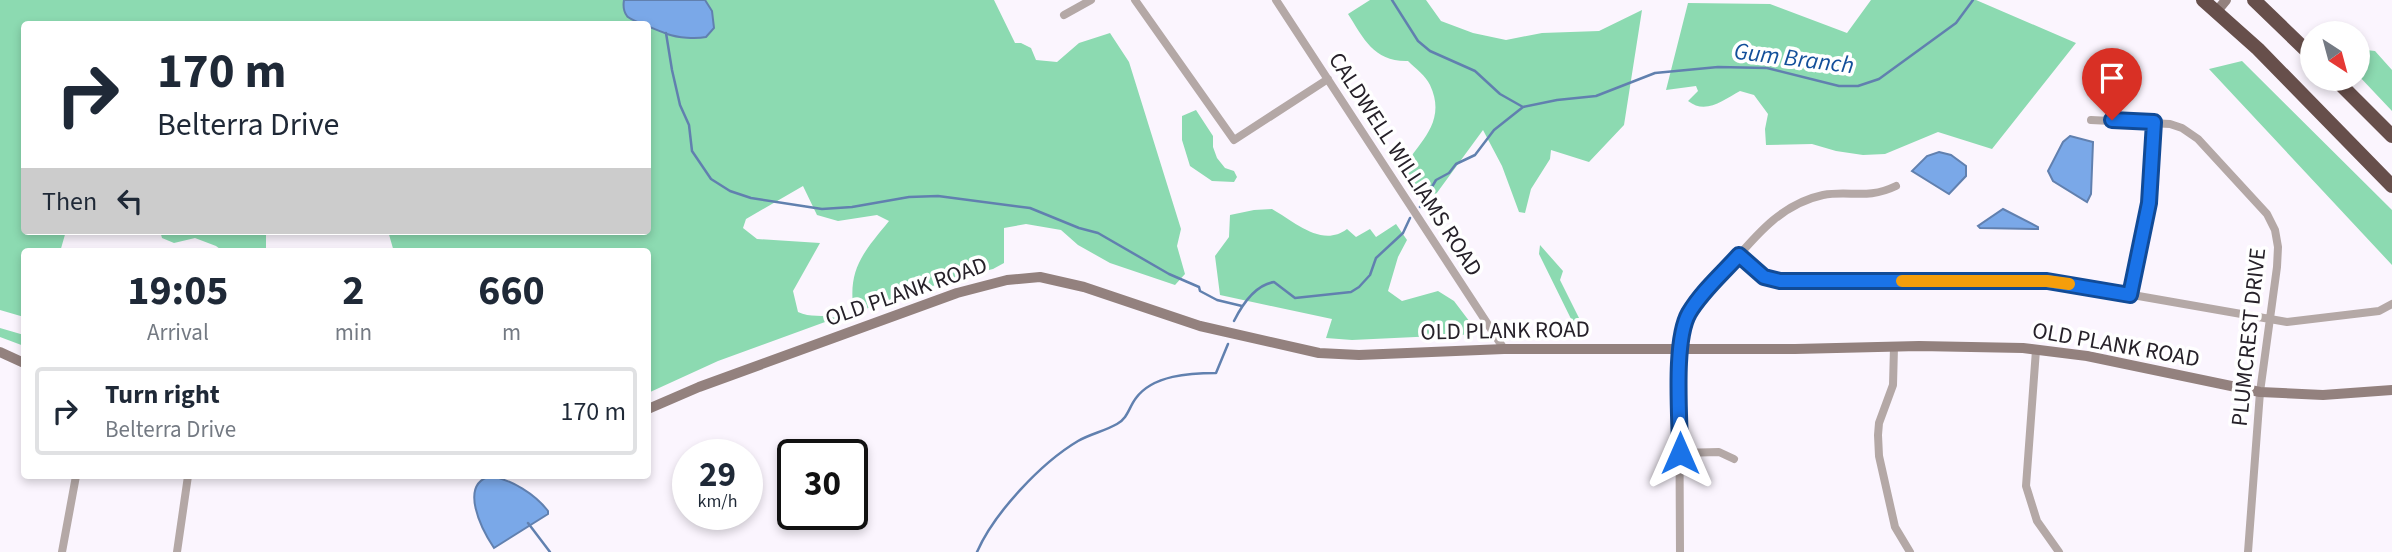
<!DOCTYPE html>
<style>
:root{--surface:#fff;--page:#f6f6f7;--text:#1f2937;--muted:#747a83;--line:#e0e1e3}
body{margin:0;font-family:"Source Sans 3",sans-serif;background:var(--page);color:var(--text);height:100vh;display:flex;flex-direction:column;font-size:26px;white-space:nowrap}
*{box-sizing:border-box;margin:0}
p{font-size:23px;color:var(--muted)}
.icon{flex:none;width:38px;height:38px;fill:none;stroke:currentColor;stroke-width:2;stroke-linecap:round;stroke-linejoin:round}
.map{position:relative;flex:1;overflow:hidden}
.side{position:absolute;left:21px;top:248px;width:630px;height:231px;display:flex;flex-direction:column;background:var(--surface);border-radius:7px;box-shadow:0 4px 10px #0003}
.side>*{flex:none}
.hud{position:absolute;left:21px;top:21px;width:630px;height:214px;border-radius:7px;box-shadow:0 4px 10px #0003;background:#fff;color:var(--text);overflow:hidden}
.needle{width:46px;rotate:144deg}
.tools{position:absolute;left:2300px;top:21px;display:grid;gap:14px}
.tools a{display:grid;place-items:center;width:70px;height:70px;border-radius:50%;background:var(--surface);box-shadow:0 4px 10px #0003;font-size:35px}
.speed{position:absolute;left:672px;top:439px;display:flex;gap:14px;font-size:35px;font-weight:700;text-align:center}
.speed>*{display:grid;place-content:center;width:91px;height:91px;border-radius:50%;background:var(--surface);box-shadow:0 4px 10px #0003;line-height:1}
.speed small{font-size:18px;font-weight:400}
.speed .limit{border:4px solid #111;border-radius:10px;background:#fff;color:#111}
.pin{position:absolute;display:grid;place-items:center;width:60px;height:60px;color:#fff;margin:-72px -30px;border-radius:50% 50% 50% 0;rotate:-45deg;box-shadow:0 0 7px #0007}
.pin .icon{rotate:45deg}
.me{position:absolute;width:77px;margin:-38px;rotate:0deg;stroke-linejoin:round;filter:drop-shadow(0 0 5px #0008)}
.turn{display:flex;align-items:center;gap:24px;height:147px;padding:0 21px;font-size:32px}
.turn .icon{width:91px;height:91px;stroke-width:2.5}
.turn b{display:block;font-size:49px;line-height:60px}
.then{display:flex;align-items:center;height:66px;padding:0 21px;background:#0003;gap:14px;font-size:26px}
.eta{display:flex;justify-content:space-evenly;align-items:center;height:119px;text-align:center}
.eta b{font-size:42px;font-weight:700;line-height:49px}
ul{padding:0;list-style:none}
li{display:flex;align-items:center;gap:21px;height:88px;margin:0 14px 10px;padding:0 7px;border:4px solid var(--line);border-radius:7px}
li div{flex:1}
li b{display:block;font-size:26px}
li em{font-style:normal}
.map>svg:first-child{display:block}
</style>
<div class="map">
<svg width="2392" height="552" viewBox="0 0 2392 552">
<rect width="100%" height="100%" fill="#fbf5fe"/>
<path fill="#8cdab1" d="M 0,0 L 624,0 C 621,18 633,20 647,24 L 24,24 L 24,231 L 66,231 L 60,252 L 24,252 L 24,317 L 0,310 Z
M 705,0 L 994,0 L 1015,43 L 1021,43 L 1031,48 L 1036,60 L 1057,62 L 1079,43 L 1110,33 L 1129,62 L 1181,229 L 1177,246 L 1185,274 L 1175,285 L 1110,263 L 1078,245 L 1061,230 L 1026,224 L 1004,228 L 1004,263 L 993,269 L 959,277 L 854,313 C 847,269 863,253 889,221 L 877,215 L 838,221 L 817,215 L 803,186 L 746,219 L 743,228 L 757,239 L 820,243 L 793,291 L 798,312 C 810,318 823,314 836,318 L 718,361 L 648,393 L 648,252 L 394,252 L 388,231 L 648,231 L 648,25 L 665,32 L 712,11 Z
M 1370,0 L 1426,0 L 1441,21 L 1473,33 L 1506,40 L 1542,33 L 1599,31 L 1642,10 L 1624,125 L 1589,162 L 1551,150 L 1550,159 L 1531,189 L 1525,213 L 1519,212 L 1502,166 L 1483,130 L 1428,205 C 1422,196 1411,184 1407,173 C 1400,153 1452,131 1430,85 C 1426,76 1415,68 1408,61 C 1374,62 1364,39 1348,14 Z
M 1871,0 L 1976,0 L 2076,43 L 1992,149 L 1938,132 L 1885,154 L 1863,155 L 1836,151 L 1812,144 L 1766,145 L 1765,129 L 1768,114 L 1754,95 L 1740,91 C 1723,100 1706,115 1688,101 L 1698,91 L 1696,86 L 1666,90 L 1688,3 L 1770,4 L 1847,33 Z
M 2357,49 L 2375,51 L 2392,70 L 2392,111 L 2357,74 Z
M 2242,61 L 2392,210 L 2392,265 L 2209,69 Z
M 1196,110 L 1213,136 L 1213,147 L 1217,158 L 1225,168 L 1234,171 L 1237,177 L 1234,182 L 1212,181 L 1190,166 L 1182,140 L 1182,116 Z
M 1272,209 C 1295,222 1322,248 1347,229 L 1356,237 L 1370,229 L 1376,237 L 1396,224 L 1407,240 L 1398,257 L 1388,291 L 1402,301 L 1438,291 L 1454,301 L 1479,334 L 1352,340 L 1326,338 L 1332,319 L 1220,295 L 1215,256 L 1229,237 L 1230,215 L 1254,210 Z
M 160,231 L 266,231 L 266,252 L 224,252 L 216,246 L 195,238 L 174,243 L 162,238 Z
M 1540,245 L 1563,271 L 1560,280 L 1584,328 L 1576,329 L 1539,254 Z
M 0,328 L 24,335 L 24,346 L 0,337 Z"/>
<path fill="#7aa8e8" stroke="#6180af" stroke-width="2" d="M 624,0 L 705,0 L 712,11 L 714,28 L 706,37 C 696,39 678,38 667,34 C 661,31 629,20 627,16 C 623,11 623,6 624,0 Z
M 2070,136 L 2093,142 L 2091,194 L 2087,202 L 2053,181 L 2048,171 L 2063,142 Z
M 1939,152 L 1951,155 L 1966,166 L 1966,176 L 1949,194 L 1912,171 L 1927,156 Z
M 2003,209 L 2038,227 L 2038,229 L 1980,228 L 1978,226 Z
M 491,476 C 512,480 535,494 548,511 L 548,514 L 494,548 C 482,530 458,484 491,476 Z"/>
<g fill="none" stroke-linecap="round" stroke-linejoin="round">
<path stroke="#6180af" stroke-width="2.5" d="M 1392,0 L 1418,41 L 1430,51 L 1475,71 L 1500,94 L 1523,107
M 666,33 L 672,70 L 680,105 L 689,125 L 692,151 L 711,179 L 730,191 L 751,198 L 822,209 L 852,207 L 909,197 L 938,196 L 1030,208 L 1079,228 L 1098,233 L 1169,274 L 1199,287 L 1200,291 L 1217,300 L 1242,306
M 1420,207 L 1436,180 L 1449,173 L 1456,164 L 1475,155 L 1494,130 L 1523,107 L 1557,100 L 1596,96 L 1655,73 L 1718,67 L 1767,68 L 1839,86 L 1858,86 L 1879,79 L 1956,23 L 1973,0
M 1234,321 C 1242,305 1255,285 1274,282 L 1295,298 L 1351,292 L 1359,287 L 1370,275 L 1376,258 L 1403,233 L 1410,218
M 528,523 L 550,552
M 977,552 C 994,513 1041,463 1078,441 C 1090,434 1105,431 1117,424 C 1128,418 1129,407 1136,398 C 1153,375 1190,373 1216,373 L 1228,344"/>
<path stroke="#b4a8a6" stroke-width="8" d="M 1135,0 L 1234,140 L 1328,79
M 1276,0 L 1504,349
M 1064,15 L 1091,0
M 2091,120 L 2170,124 L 2182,128 L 2198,139 L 2267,214 L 2275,230 L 2278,247 L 2277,267 L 2260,392 L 2248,552
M 1739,255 L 1764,277 L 1780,281 L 2047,280 L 2287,322 L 2379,311 L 2392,304
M 2130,295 L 2149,203 L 2154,122
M 1894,347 L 1893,385 L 1879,423 L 1878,435 L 1879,456 L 1895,527 L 1910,552
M 2036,350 L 2026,486 L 2037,521 L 2059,552
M 1680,453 L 1719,452 L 1734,459
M 62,552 L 76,476
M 177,552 L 188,476
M 1680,552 L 1679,350 C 1681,337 1682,325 1689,314 C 1698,296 1713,283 1727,269 C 1754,238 1780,204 1823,195 C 1850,190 1867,200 1896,186"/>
<path stroke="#93817e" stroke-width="10" d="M 2217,11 L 2226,0
M 0,352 L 24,363
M 648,409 L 699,387 L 957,293 L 1007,280 L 1040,277 L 1084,287 L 1200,326 L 1319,353 L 1359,355 L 1504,349 L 1795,349 L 1919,346 L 2023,348 L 2087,356 L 2260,392 L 2323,395 L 2392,390"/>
<path stroke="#674f4b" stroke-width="14" d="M 2203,0 L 2258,49 L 2392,186
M 2254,0 L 2312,56
M 2335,79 L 2392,136"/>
</g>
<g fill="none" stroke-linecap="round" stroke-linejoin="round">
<defs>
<path id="route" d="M 1680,453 C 1680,418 1673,341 1689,313 C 1702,291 1722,274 1739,255 L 1764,277 L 1780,281 L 2047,281 L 2130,295 L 2149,203 L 2154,122 L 2112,120"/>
</defs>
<use href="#route" stroke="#114b97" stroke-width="18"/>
<use href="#route" stroke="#1a73e8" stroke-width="12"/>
<path stroke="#f59e0b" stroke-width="12" d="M 1902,281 L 2047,281 L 2069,284"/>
</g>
<g text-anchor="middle" stroke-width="7" stroke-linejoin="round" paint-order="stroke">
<g font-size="23" fill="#262129" stroke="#fff">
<text transform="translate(1406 164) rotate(57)" y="8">CALDWELL WILLIAMS ROAD</text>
<text transform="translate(906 291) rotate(-19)" y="8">OLD PLANK ROAD</text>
<text transform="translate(1505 330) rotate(-1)" y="8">OLD PLANK ROAD</text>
<text transform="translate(2248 337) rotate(-84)" y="8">PLUMCREST DRIVE</text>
<text transform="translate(2116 344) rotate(10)" y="8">OLD PLANK ROAD</text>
</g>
<g font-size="24" font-style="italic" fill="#134f9a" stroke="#fff">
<text transform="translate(1794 58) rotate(7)" y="8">Gum Branch</text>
</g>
</g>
</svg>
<div class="tools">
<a><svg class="needle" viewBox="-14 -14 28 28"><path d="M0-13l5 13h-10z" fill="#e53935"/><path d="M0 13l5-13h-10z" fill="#747a83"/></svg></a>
</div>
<div class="speed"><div>29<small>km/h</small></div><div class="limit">30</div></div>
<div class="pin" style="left:2112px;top:120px;background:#d93025"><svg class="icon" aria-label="arrive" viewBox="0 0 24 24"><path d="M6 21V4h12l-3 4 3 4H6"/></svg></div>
<svg class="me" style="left:1680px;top:453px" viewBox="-20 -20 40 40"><path d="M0-17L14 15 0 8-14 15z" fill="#1a73e8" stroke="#fff" stroke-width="4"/></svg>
<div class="hud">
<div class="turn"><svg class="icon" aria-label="right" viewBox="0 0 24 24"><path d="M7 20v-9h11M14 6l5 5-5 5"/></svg><div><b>170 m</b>Belterra Drive</div></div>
<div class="then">Then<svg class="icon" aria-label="left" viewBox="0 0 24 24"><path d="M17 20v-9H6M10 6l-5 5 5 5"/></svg></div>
</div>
<section class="side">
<div class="eta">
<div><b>19:05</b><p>Arrival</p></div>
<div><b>2</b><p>min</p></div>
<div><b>660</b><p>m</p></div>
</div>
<ul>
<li><svg class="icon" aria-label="right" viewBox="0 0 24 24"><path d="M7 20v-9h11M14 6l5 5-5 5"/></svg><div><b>Turn right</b><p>Belterra Drive</p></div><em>170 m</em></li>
</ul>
</section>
</div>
